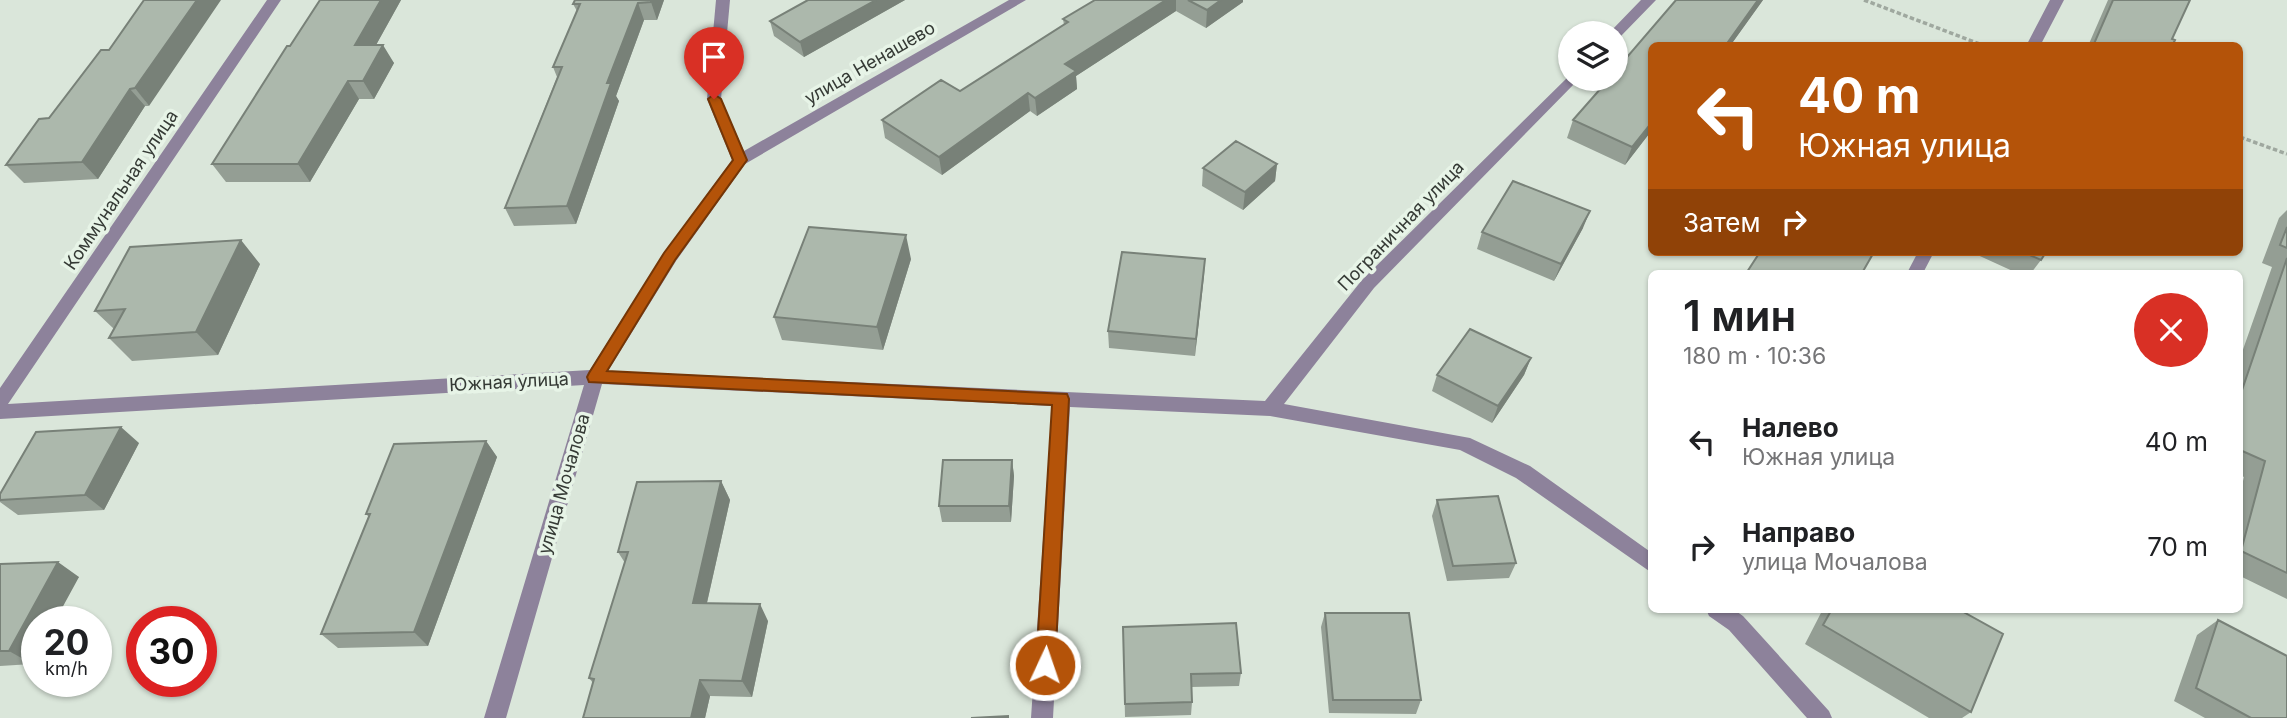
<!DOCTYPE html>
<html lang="ru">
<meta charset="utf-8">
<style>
:root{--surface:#fff;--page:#f6f6f6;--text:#202124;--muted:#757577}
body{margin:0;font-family:Inter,sans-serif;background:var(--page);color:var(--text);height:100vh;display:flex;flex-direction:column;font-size:26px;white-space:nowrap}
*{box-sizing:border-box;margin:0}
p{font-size:23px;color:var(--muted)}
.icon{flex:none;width:38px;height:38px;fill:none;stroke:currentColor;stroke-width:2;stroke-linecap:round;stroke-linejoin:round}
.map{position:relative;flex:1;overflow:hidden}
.drawer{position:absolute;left:1648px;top:270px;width:595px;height:343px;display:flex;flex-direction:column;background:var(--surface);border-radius:10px;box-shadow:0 2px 5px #0004}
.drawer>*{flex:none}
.guide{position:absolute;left:1648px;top:42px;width:595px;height:214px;border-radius:10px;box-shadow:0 2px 5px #0004;background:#b45309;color:#fff;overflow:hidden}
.buttons{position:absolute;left:1558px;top:21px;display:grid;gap:14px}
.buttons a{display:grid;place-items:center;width:70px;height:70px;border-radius:50%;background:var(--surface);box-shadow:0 2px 5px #0004;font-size:35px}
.speed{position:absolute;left:21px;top:606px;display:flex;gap:14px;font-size:35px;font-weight:700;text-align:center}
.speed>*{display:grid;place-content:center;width:91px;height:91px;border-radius:50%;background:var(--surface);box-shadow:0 2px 5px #0004;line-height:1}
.speed small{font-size:18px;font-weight:400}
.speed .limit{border:10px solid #d22;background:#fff;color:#111}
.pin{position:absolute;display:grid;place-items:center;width:60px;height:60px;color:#fff;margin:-72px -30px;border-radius:50% 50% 50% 0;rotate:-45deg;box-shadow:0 0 7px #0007}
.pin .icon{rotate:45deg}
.me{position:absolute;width:77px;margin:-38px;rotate:3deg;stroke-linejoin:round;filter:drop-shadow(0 0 5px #0008)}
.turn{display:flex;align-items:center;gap:24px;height:147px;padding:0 35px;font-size:32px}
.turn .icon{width:91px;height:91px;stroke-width:2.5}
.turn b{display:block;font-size:49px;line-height:60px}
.then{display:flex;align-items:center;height:66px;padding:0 35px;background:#0003;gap:14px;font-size:26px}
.round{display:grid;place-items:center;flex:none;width:74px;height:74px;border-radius:37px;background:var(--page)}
.headline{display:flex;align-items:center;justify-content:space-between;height:119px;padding:0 35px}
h1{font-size:42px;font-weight:600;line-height:52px}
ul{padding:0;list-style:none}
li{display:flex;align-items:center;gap:21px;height:105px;padding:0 35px}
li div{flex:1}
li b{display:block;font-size:26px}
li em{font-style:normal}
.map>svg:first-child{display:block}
</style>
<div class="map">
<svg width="2287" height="718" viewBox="0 0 2287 718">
<rect width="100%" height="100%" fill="#dae6da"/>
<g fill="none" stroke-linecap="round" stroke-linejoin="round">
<path stroke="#9fa89f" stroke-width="3.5" stroke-dasharray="4.5 2.5" stroke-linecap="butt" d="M 1864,0 L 1985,46
M 2240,137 L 2287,154"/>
<path fill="#8d829b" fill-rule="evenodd" d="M 267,0 L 281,0 L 8,404 L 590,370 L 664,253 L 732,160 L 707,99 L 716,0 L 730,0 L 721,99 L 744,151 L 1009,0 L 1026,0 L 745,164 L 676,261 L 608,371 L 1265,401 L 1362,280 L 1570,75 L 1570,79 L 1578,79 L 1576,82 L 1374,288 L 1284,404 L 1470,438 L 1530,466 L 1652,553 L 1652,573 L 1516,478 L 1460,450 L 1270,416 L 1070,407 L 1053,718 L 1031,718 L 1052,406 L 602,384 L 506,718 L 484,718 L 584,385 L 0,419 L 0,388 Z
M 1641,0 L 1656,0 L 1620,37 L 1615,38 L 1615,33 L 1609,33 Z
M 2050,0 L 2064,0 L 2040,46 L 2026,46 Z
M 1918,252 L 1934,252 L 1923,273 L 1907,273 Z
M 1706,609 L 1733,609 L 1743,616 L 1829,711 L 1832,718 L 1807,718 L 1729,630 L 1709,616 Z"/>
</g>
<path fill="#949e94" d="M 320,0 L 401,0 L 376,45 L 394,63 L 374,99 L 359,99 L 310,182 L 226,182 L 212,164 Z
M 664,0 L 657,20 L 644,20 L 616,96 L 619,101 L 576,224 L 514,226 L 505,208 L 557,77 L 553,67 L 577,11 L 573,4 Z
M 808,0 L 905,0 L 804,57 L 774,36 L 770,21 Z
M 1095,0 L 1243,0 L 1243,2 L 1206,28 L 1176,11 L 1076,76 L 1077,89 L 1037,116 L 1030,111 L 942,175 L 885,138 L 882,120 L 960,91 L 1064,25 L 1063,19 Z
M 1676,0 L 1763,0 L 1730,46 L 1652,46 L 1652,130 L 1625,165 L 1567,138 L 1573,120 L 1609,79 L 1615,79 L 1615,71 Z
M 2108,0 L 2190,0 L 2172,39 L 2172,46 L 2088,46 Z
M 109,50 L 149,106 L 145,106 L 98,179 L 24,183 L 6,165 Z
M 1277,164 L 1275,181 L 1243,210 L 1202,186 L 1203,168 Z
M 2287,210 L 2287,599 L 2240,576 L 2240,493 L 2244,477 L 2240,475 L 2240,358 L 2272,267 L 2262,263 L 2279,218 Z
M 1583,228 L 1554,281 L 1477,249 L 1482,232 Z
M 1971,252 L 2046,252 L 2041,260 L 2031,273 L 2017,273 Z
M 911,259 L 883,350 L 782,340 L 774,317 Z
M 1205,259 L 1195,356 L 1109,348 L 1108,331 Z
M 260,264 L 218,355 L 132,361 L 109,338 L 114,329 L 95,311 Z
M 1531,358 L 1524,375 L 1492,423 L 1432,391 L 1437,375 Z
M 486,441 L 497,457 L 428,646 L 338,648 L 321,634 L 369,517 L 366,514 Z
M 139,443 L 104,510 L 18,515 L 0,502 L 0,494 Z
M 1012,460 L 1014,476 L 1011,522 L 942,522 L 939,506 Z
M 721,481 L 730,500 L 707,603 L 768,621 L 752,697 L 710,696 L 705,718 L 583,718 L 593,683 L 589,678 L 625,563 L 618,552 Z
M 1437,500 L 1516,563 L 1509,578 L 1447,581 L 1432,516 Z
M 0,564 L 79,577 L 37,621 L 37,656 L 32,664 L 0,666 Z
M 1823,609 L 1958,609 L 1971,712 L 1962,718 L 1929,718 L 1805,644 Z
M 1325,613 L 1421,700 L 1416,714 L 1329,713 L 1321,627 Z
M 2218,620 L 2287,718 L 2205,718 L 2174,701 L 2197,635 Z
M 1123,627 L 1241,673 L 1239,686 L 1191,687 L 1192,702 L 1191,715 L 1125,717 Z"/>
<path fill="#788178" d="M 197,0 L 221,0 L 149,106 L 135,88 Z
M 381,0 L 401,0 L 366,63 L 355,45 Z
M 651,0 L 664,0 L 657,20 L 651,2 Z
M 876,0 L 905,0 L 804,57 L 800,42 Z
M 1166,0 L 1176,0 L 1176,11 L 1076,76 L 1077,89 L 1037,116 L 1035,98 L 1065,64 Z
M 1221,0 L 1243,0 L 1243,2 L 1206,28 L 1207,10 Z
M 1758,0 L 1763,0 L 1730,46 L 1726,46 Z
M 638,3 L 644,20 L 616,96 L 619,101 L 576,224 L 567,206 L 607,83 Z
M 383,45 L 394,63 L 374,99 L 363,81 Z
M 348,81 L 359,99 L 310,182 L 298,164 Z
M 130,89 L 145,106 L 98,179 L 82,162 Z
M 1028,93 L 1030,111 L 942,175 L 939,157 Z
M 1652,122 L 1652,130 L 1625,165 L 1632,147 Z
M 1277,164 L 1275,181 L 1243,210 L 1245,192 Z
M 1590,211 L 1583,228 L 1554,281 L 1561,264 Z
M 906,235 L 911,259 L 883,350 L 877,327 Z
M 241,240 L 260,264 L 218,355 L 196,332 Z
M 1205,259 L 1204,276 L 1195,356 L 1196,339 Z
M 1531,358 L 1524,375 L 1492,423 L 1498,406 Z
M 121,427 L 139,443 L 104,510 L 85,495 Z
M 486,441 L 497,457 L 428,646 L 414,632 Z
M 1012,460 L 1014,476 L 1011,522 L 1009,506 Z
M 721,481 L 730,500 L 703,620 L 693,603 Z
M 58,562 L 79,577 L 55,621 L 37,621 L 37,656 L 32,664 L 9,651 Z
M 760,604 L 768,621 L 752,697 L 742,681 Z
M 700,680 L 710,696 L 705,718 L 691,718 Z"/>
<path fill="#acb8ac" stroke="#788178" stroke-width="2" d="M 144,0 L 197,0 L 135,88 L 130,89 L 82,162 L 6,165 L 39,119 L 49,118 L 101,50 L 109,50 Z
M 320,0 L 381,0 L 355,45 L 383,45 L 363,81 L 348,81 L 298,164 L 212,164 L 287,46 L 290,46 Z
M 575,0 L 651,0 L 651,2 L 638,3 L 607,83 L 611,83 L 567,206 L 505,208 L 562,67 L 553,67 L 580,4 L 573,4 Z
M 808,0 L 876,0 L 800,42 L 770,21 Z
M 1095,0 L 1166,0 L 1065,64 L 1076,71 L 1035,98 L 1028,93 L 939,157 L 882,120 L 941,80 L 960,91 L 1068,22 L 1063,19 Z
M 1188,0 L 1221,0 L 1207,10 Z
M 1676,0 L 1758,0 L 1726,45 L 1727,46 L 1652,46 L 1652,122 L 1632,147 L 1573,120 L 1609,79 L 1615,79 L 1615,71 Z
M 2113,0 L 2190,0 L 2172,39 L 2175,40 L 2172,46 L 2093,46 Z
M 1236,141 L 1277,164 L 1245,192 L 1203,168 Z
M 1513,181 L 1590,211 L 1561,264 L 1482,232 Z
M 809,227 L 906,235 L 877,327 L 774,317 Z
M 2287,227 L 2287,248 L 2280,245 Z
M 241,240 L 196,332 L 109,338 L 125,309 L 95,311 L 130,247 Z
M 1122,252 L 1205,259 L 1196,339 L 1108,331 Z
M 1760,252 L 1874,252 L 1862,273 L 1750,273 L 1747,272 Z
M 2023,252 L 2046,252 L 2041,260 Z
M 2287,258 L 2287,573 L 2241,551 L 2265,461 L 2240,450 L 2240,396 Z
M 1470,329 L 1531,358 L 1498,406 L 1437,375 Z
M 121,427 L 85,495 L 0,500 L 0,494 L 36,432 Z
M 486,441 L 414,632 L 321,634 L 370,514 L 366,514 L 394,444 Z
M 943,460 L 1012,460 L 1009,506 L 939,506 Z
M 721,481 L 693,603 L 760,604 L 742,681 L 700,680 L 691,718 L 583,718 L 594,679 L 589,678 L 628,552 L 618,552 L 637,482 Z
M 1498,496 L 1516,563 L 1453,566 L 1437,500 Z
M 58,562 L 9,651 L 0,651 L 0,564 Z
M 1832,609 L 1958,609 L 2003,634 L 1971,712 L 1823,625 Z
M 1325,613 L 1409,613 L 1421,700 L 1333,700 Z
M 2218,620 L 2287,656 L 2287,718 L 2251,718 L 2196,688 Z
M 1236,623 L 1241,673 L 1191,674 L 1192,702 L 1125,704 L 1123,627 Z
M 1008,716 L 1008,718 L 971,718 Z"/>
<path fill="#b45309" stroke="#753606" stroke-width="2" d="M 714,94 L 721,99 L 747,160 L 675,260 L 607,371 L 1067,394 L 1069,399 L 1055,665 L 1052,671 L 1045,674 L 1039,671 L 1036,665 L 1052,405 L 589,382 L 587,377 L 589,373 L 664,253 L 733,160 L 708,99 Z"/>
<g text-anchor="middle" stroke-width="7" stroke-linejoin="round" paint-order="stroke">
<g font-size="18" fill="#353a35" stroke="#e7f4e7">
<text transform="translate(870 63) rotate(-30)" y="6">улица Ненашево</text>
<text transform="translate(121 190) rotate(-56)" y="6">Коммунальная улица</text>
<text transform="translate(1401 226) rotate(-46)" y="6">Пограничная улица</text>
<text transform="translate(509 382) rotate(-3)" y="6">Южная улица</text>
<text transform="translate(564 484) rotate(-74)" y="6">улица Мочалова</text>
</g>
</g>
</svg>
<div class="buttons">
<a><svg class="icon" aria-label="layers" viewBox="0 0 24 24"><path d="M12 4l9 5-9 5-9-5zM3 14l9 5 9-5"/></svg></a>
</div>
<div class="speed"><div>20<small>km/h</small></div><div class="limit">30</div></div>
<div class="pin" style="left:714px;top:99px;background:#d93025"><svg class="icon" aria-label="arrive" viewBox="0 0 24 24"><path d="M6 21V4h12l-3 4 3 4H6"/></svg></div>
<svg class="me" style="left:1045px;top:665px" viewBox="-20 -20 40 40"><circle r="17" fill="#b45309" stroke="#fff" stroke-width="3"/><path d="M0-11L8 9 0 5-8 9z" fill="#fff"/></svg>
<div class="guide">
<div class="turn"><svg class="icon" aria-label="left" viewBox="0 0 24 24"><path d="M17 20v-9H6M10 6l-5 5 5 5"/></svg><div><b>40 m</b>Южная улица</div></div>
<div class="then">Затем<svg class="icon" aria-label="right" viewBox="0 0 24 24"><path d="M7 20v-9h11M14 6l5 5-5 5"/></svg></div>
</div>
<section class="drawer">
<div class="headline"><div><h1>1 мин</h1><p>180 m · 10:36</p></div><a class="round" style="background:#d93025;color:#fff"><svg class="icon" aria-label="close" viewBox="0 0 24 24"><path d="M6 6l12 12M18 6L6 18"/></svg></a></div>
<ul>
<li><svg class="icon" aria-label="left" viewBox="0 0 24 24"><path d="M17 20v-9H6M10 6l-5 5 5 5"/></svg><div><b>Налево</b><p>Южная улица</p></div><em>40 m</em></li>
<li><svg class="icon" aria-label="right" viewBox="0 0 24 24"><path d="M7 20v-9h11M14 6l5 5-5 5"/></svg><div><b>Направо</b><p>улица Мочалова</p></div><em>70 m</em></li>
</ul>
</section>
</div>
